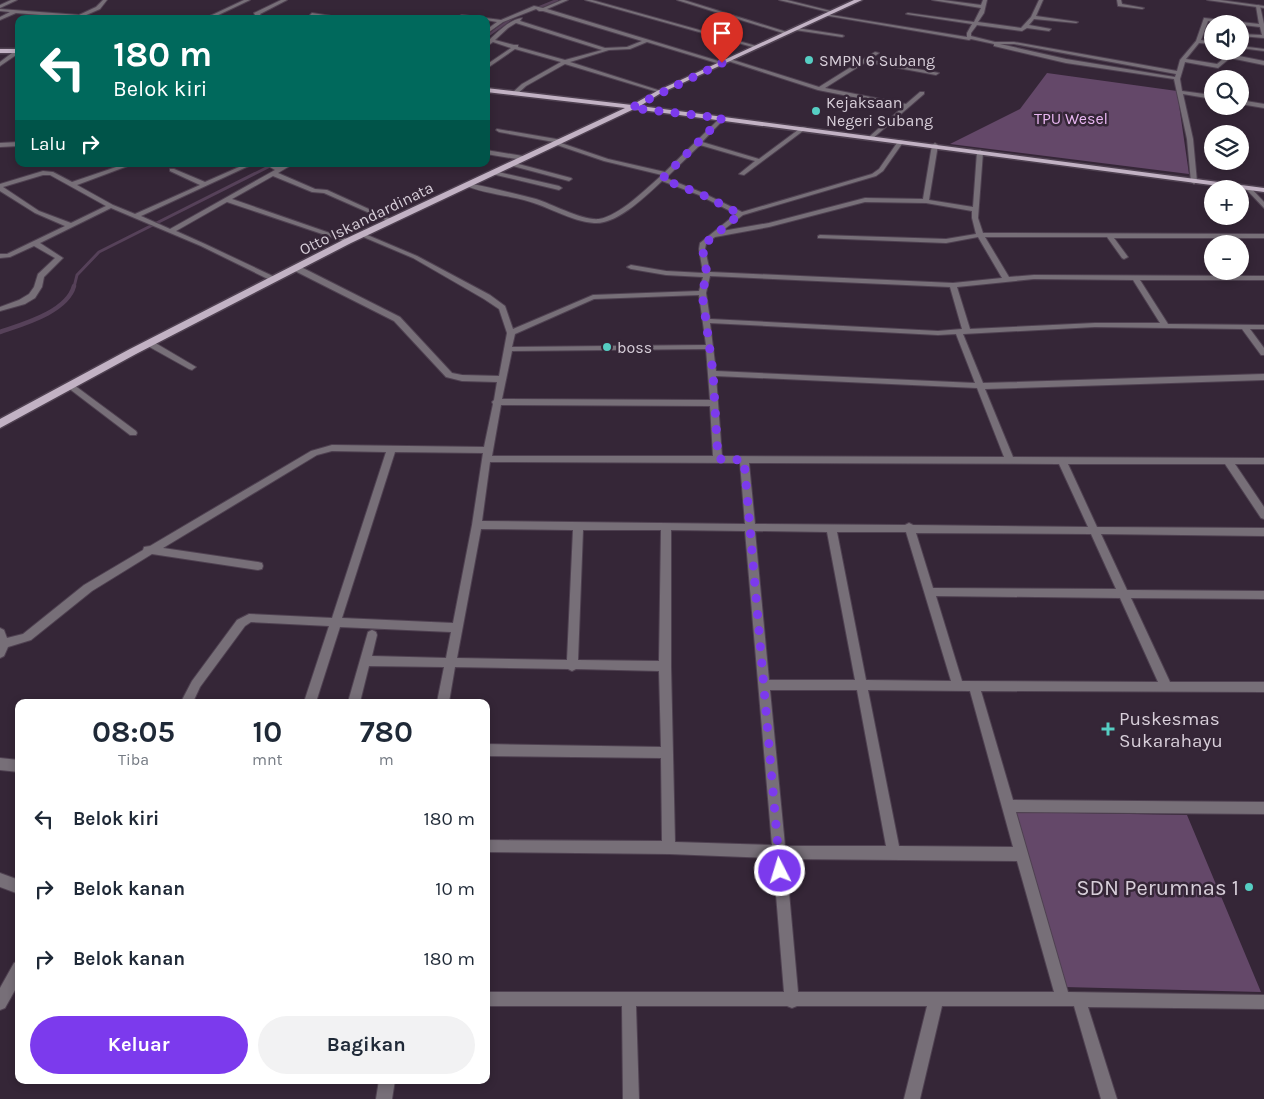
<!DOCTYPE html>
<html lang="id">
<meta charset="utf-8">
<style>
:root{--surface:#fff;--page:#f2f2f3;--text:#1f2937;--muted:#747a83;--accent:#7c3aed}
body{margin:0;font-family:Karla,sans-serif;background:var(--page);color:var(--text);height:100vh;display:flex;flex-direction:column;font-size:19px;white-space:nowrap}
*{box-sizing:border-box;margin:0}
p{font-size:16px;color:var(--muted)}
.icon{flex:none;width:28px;height:28px;fill:none;stroke:currentColor;stroke-width:2;stroke-linecap:round;stroke-linejoin:round}
.map{position:relative;flex:1;overflow:hidden}
.drawer{position:absolute;left:15px;top:699px;width:475px;height:385px;display:flex;flex-direction:column;background:var(--surface);border-radius:10px;box-shadow:0 2px 8px #0003}
.drawer>*{flex:none}
.guide{position:absolute;left:15px;top:15px;width:475px;height:152px;border-radius:10px;box-shadow:0 2px 8px #0003;background:#00695c;color:#fff;overflow:hidden}
.fabs{position:absolute;left:1204px;top:15px;display:grid;gap:10px}
.fabs a{display:grid;place-items:center;width:45px;height:45px;border-radius:50%;background:var(--surface);box-shadow:0 2px 8px #0003;font-size:25px}
.pin{position:absolute;display:grid;place-items:center;width:42px;height:42px;color:#fff;margin:-51px -21px;border-radius:50% 50% 50% 0;rotate:-45deg;box-shadow:0 0 5px #0007}
.pin .icon{rotate:45deg}
.me{position:absolute;width:55px;margin:-28px;rotate:355deg;stroke-linejoin:round;filter:drop-shadow(0 0 4px #0008)}
.turn{display:flex;align-items:center;gap:18px;height:105px;padding:0 15px;font-size:22px}
.turn .icon{width:65px;height:65px;stroke-width:2.5}
.turn b{display:block;font-size:35px;line-height:42px}
.then{display:flex;align-items:center;height:48px;padding:0 15px;background:#0003;gap:10px;font-size:19px}
.eta{display:flex;justify-content:space-evenly;align-items:center;height:85px;text-align:center}
.eta b{font-size:30px;font-weight:700;line-height:35px}
.button{display:flex;gap:10px;margin-top:auto;padding:10px 15px}
.button a{flex:1;height:58px;border-radius:30px;background:var(--accent);color:#fff;font-size:20px;font-weight:700;line-height:58px;text-align:center}
.button a+a{background:var(--page);color:var(--text)}
ul{padding:0;list-style:none}
li{display:flex;align-items:center;gap:15px;height:70px;padding:0 15px}
li div{flex:1}
li b{display:block;font-size:19px}
li em{font-style:normal}
.map>svg:first-child{display:block}
</style>
<div class="map">
<svg width="1264" height="1099" viewBox="0 0 1264 1099">
<rect width="100%" height="100%" fill="#352637"/>
<path fill="#644869" d="M 1047,73 L 1177,91 L 1189,174 L 950,144 L 1020,109 Z
M 1015,812 L 1187,815 L 1261,992 L 1064,987 Z"/>
<g fill="none" stroke-linecap="round" stroke-linejoin="round">
<path stroke="#564159" stroke-width="2.5" d="M 535,9 L 557,0
M 486,37 L 515,16"/>
<path stroke="#564159" stroke-width="3" d="M 74,287 L 77,275 L 99,252 L 274,164"/>
<path stroke="#564159" stroke-width="4.5" d="M 0,332 C 23,324 67,312 74,286"/>
<defs>
<path id="minor" d="M 11,0 L 17,0 L 0,8 L 0,5 Z
M 103,0 L 107,0 L 100,9 L 84,16 L 91,19 L 16,13 L 0,20 L 0,17 L 10,12 L 0,11 L 0,9 L 79,15 L 96,7 Z
M 244,0 L 250,0 L 214,17 L 210,16 Z
M 281,0 L 287,0 L 260,14 L 261,16 L 256,19 L 251,19 L 255,15 L 254,13 Z
M 562,0 L 568,0 L 547,9 L 725,63 L 720,64 L 647,42 L 630,49 L 609,50 L 570,62 L 661,91 L 661,93 L 565,64 L 526,86 L 516,95 L 512,95 L 512,93 L 522,84 L 561,62 L 515,49 L 486,69 L 486,65 L 511,48 L 493,42 L 486,47 L 486,43 C 497,33 508,20 522,18 L 520,21 L 605,48 L 627,47 L 642,41 L 543,11 L 539,11 L 536,9 L 503,22 L 486,34 L 486,30 L 497,22 L 486,20 L 486,19 L 471,19 L 460,16 L 462,15 L 501,20 L 534,6 L 543,8 ZM 516,23 L 602,50 L 565,60 L 518,47 L 518,45 L 514,45 L 495,40 L 508,28 Z
M 585,0 L 592,0 L 760,47 L 756,48 Z
M 677,0 L 684,0 L 790,33 L 786,34 Z
M 779,0 L 787,0 L 835,12 L 833,13 Z
M 932,0 L 943,0 L 981,5 L 983,0 L 987,0 L 984,13 L 978,22 L 1021,28 L 1031,17 L 1039,0 L 1043,0 L 1036,16 L 1078,22 L 1076,23 L 1034,19 L 1029,25 L 1051,29 L 1049,31 L 1027,28 L 1022,31 L 977,25 L 971,33 L 971,36 L 995,42 L 1014,42 L 1177,71 L 1180,60 L 1196,41 L 1204,18 L 1259,24 L 1256,6 L 1258,5 L 1260,6 L 1264,24 L 1264,38 L 1240,36 L 1240,34 L 1262,35 L 1260,27 L 1208,21 L 1201,40 L 1212,42 L 1212,44 L 1199,43 L 1186,59 L 1217,64 L 1229,54 L 1264,61 L 1264,65 L 1230,58 L 1218,68 L 1185,62 L 1180,79 L 1182,91 L 1212,95 L 1212,99 L 1183,94 L 1193,139 L 1197,182 L 1194,184 L 1191,182 L 1187,139 L 1174,79 L 1066,63 L 994,46 L 994,44 L 971,39 L 969,40 L 823,15 L 825,14 L 967,37 L 967,33 L 972,24 L 906,14 L 908,13 L 974,22 L 981,8 ZM 1000,44 L 1014,44 L 1176,74 L 1175,77 L 1066,59 Z
M 1117,0 L 1121,0 L 1122,4 L 1144,8 L 1142,9 L 1118,6 Z
M 312,13 L 344,18 L 346,19 L 334,19 L 310,15 Z
M 797,28 L 842,35 L 844,36 L 842,37 L 795,30 Z
M 1240,46 L 1264,49 L 1264,51 L 1240,48 Z
M 16,50 L 19,50 L 19,53 L 0,66 L 0,62 Z
M 875,52 L 879,53 L 869,60 L 939,73 L 936,75 L 866,62 L 825,88 L 906,104 L 920,92 L 924,92 L 924,94 L 872,139 L 870,138 L 870,136 L 903,107 L 818,90 L 725,60 L 730,59 L 819,87 Z
M 1240,100 L 1264,104 L 1264,108 L 1240,104 Z
M 722,116 L 724,117 L 724,119 L 702,142 L 759,159 L 802,127 L 807,128 L 744,175 L 739,174 L 755,161 L 700,145 L 666,178 L 703,193 L 742,212 L 872,174 L 879,169 L 899,140 L 904,141 L 883,171 L 876,176 L 743,215 L 722,231 L 769,223 L 865,198 L 923,199 L 932,145 L 935,143 L 938,145 L 929,200 L 973,207 L 977,152 L 980,150 L 983,152 L 978,218 L 983,233 L 1264,234 L 1264,238 L 1114,238 L 1128,257 L 1124,259 L 1122,258 L 1107,237 L 985,237 L 1009,277 L 1034,275 L 1264,276 L 1264,280 L 1140,280 L 1168,324 L 1264,325 L 1264,329 L 1250,329 L 1264,348 L 1264,355 L 1261,355 L 1242,329 L 1095,327 L 963,334 L 983,383 L 1264,374 L 1264,380 L 985,389 L 1013,457 L 1264,458 L 1264,464 L 1235,464 L 1264,507 L 1264,519 L 1261,518 L 1225,464 L 1068,464 L 1097,527 L 1264,528 L 1264,536 L 1101,534 L 1127,590 L 1264,591 L 1264,599 L 1131,598 L 1170,682 L 1264,682 L 1264,692 L 981,691 L 1013,800 L 1264,802 L 1264,814 L 1016,812 L 1068,992 L 1264,995 L 1264,1009 L 1088,1007 L 1117,1099 L 1101,1099 L 1074,1006 L 942,1006 L 920,1099 L 904,1099 L 927,1006 L 797,1006 L 792,1008 L 787,1006 L 636,1006 L 639,1099 L 623,1099 L 622,1006 L 486,1006 L 486,992 L 784,992 L 773,858 L 669,854 L 486,852 L 486,840 L 662,841 L 661,758 L 486,756 L 486,744 L 661,747 L 659,671 L 576,669 L 572,671 L 568,669 L 455,667 L 449,702 L 437,702 L 444,667 L 369,666 L 360,702 L 348,702 L 368,632 L 372,630 L 376,632 L 377,635 L 372,656 L 446,658 L 451,632 L 340,627 L 316,702 L 304,702 L 329,626 L 251,622 L 245,626 L 200,687 L 193,702 L 181,702 L 192,681 L 237,620 L 249,614 L 332,618 L 386,452 L 332,451 L 317,455 L 163,548 L 258,562 L 262,563 L 263,566 L 262,569 L 258,570 L 152,554 L 92,591 L 31,640 L 8,647 L 4,656 L 0,658 L 0,628 L 4,630 L 7,638 L 23,634 L 84,585 L 143,550 L 144,547 L 150,546 L 311,451 L 332,445 L 484,447 L 493,404 L 492,402 L 494,400 L 497,382 L 462,381 L 446,377 L 394,321 L 293,270 L 293,266 L 299,266 L 400,317 L 452,373 L 462,375 L 499,376 L 507,333 L 499,309 L 484,299 L 413,258 L 361,236 L 361,234 L 365,234 L 417,256 L 490,295 L 505,306 L 513,329 L 593,295 L 699,291 L 703,277 L 666,275 L 631,269 L 627,267 L 631,265 L 666,271 L 703,273 L 699,249 L 700,243 L 736,214 L 699,195 L 662,181 C 647,195 617,225 594,223 C 570,221 548,206 524,200 C 510,196 476,192 465,185 L 468,183 C 491,188 514,193 536,199 C 552,204 583,221 599,219 C 619,216 646,189 662,175 L 604,161 L 554,144 L 554,142 L 499,132 L 496,130 L 497,129 L 562,140 L 563,141 L 561,143 L 608,159 L 665,172 ZM 865,202 L 926,203 L 972,211 L 972,218 L 976,234 L 946,239 L 820,235 L 818,236 L 818,238 L 946,243 L 978,237 L 1002,278 L 953,283 L 710,272 L 705,249 L 706,244 L 715,237 L 769,227 ZM 710,276 L 950,287 L 962,329 L 938,331 L 710,319 L 706,293 ZM 1034,279 L 1133,280 L 1160,323 L 1095,323 L 970,329 L 957,287 ZM 699,295 L 706,345 L 512,347 L 515,334 L 594,299 ZM 710,323 L 938,335 L 956,334 L 975,383 L 716,371 ZM 706,349 L 710,400 L 502,399 L 512,351 ZM 716,376 L 977,388 L 1004,457 L 722,456 ZM 501,405 L 710,406 L 713,456 L 492,456 ZM 395,452 L 483,453 L 472,525 L 453,623 L 342,618 ZM 490,462 L 740,463 L 745,524 L 482,521 ZM 749,463 L 1059,464 L 1088,527 L 913,525 L 909,523 L 905,525 L 755,524 ZM 481,529 L 573,530 L 567,660 L 457,658 ZM 583,530 L 661,530 L 659,661 L 578,660 ZM 671,530 L 745,531 L 772,845 L 675,842 L 671,666 ZM 755,531 L 827,532 L 855,680 L 769,680 ZM 837,532 L 906,532 L 951,681 L 866,680 ZM 916,533 L 1091,534 L 1116,589 L 933,588 ZM 936,596 L 1120,598 L 1158,682 L 962,681 ZM 770,690 L 857,690 L 886,846 L 785,846 ZM 868,690 L 970,691 L 1013,847 L 899,846 ZM 786,859 L 1017,861 L 1054,992 L 798,992 Z
M 19,142 L 19,146 L 0,147 L 0,143 Z
M 486,150 L 523,156 L 526,158 L 523,160 L 486,154 Z
M 511,162 L 571,178 L 572,179 L 569,181 L 509,165 L 509,163 Z
M 125,164 L 133,164 L 77,185 L 113,205 L 135,214 L 200,185 L 170,171 L 170,169 L 174,169 L 205,182 L 246,164 L 253,164 L 141,216 L 170,229 L 275,170 L 265,164 L 272,164 L 280,167 L 286,164 L 293,164 L 278,173 L 315,189 L 327,190 L 395,221 L 390,222 L 324,193 L 312,192 L 273,176 L 232,199 L 350,240 L 350,242 L 346,242 L 227,202 L 176,231 L 205,244 L 277,278 L 278,280 L 274,282 L 201,246 L 111,208 L 40,243 L 63,258 L 44,277 L 42,287 L 35,298 L 25,304 L 0,311 L 0,307 L 19,300 L 29,294 L 34,287 L 38,274 L 55,258 L 34,246 L 10,257 L 0,258 L 0,254 L 7,254 L 65,226 L 35,213 L 0,191 L 0,184 L 43,171 L 53,172 L 72,182 ZM 43,175 L 50,175 L 106,206 L 71,223 L 39,211 L 3,187 Z
M 494,171 L 559,186 L 562,188 L 559,190 L 492,174 L 491,173 Z
M 1246,187 L 1250,187 L 1264,202 L 1264,208 L 1246,189 Z
M 146,341 L 152,341 L 196,367 L 192,370 L 189,369 L 146,345 Z
M 70,382 L 136,431 L 137,433 L 136,435 L 130,435 L 67,387 L 66,385 Z
M 0,758 L 19,760 L 19,772 L 0,770 Z
M 0,873 L 19,880 L 19,894 L 0,887 Z
M 19,961 L 19,983 L 5,1008 L 0,1010 L 0,988 L 14,963 Z
M 379,1080 L 395,1080 L 392,1099 L 376,1099 Z"/>
<path id="tertiary" d="M 1207,0 L 1220,0 L 1264,6 L 1264,8 Z"/>
<path id="primary" d="M 854,0 L 862,0 L 661,93 L 640,106 L 1264,188 L 1264,192 L 634,109 L 351,243 L 136,354 L 0,428 L 0,419 L 128,350 L 345,239 L 625,108 L 486,92 L 486,88 L 632,105 L 657,91 Z
M 0,49 L 19,49 L 19,53 L 0,53 Z"/>
</defs>
<use href="#minor" stroke="#4f4151" stroke-width="2"/>
<use href="#tertiary" stroke="#4f4151" stroke-width="2"/>
<use href="#primary" stroke="#4f4151" stroke-width="3"/>
<use href="#minor" fill="#776f78" fill-rule="evenodd"/>
<use href="#tertiary" fill="#776f78" fill-rule="evenodd"/>
<use href="#primary" fill="#c2b2c4" fill-rule="evenodd"/>
</g>
<g fill="none" stroke-linecap="round" stroke-linejoin="round">
<path stroke="#7c3aed" stroke-width="9" stroke-dasharray="0 16.2" d="M 722,63 L 631,108 L 722,118 L 662,179 L 701,194 L 740,214 L 702,246 L 707,274 L 702,293 L 713,372 L 718,459 L 744,460 L 780,871"/>
</g>
<g fill="#56cec3" stroke="#352637" stroke-width="2">
<circle cx="809" cy="60" r="5"/>
<circle cx="816" cy="111" r="5"/>
<circle cx="607" cy="347" r="5"/>
<path d="M1105.5 721.5h5v5h5v5h-5v5h-5v-5h-5v-5h5z"/>
<circle cx="1249" cy="887" r="5"/>
</g>
<g text-anchor="middle" stroke-width="5" stroke-linejoin="round" paint-order="stroke">
<g font-size="16" fill="#d7ced9" stroke="#352637" text-anchor="start">
<text x="819" y="66">SMPN 6 Subang</text>
<text x="826" y="108">Kejaksaan<tspan x="826" dy="18">Negeri Subang</tspan></text>
<text x="617" y="353">boss</text>
</g>
<g font-size="16" fill="#e9b7f2" stroke="#352637">
<text x="1071" y="124">TPU Wesel</text>
</g>
<g font-size="16" fill="#d7ced9" stroke="#352637">
<text transform="translate(366 218) rotate(-26)" y="6">Otto Iskandardinata</text>
</g>
<g font-size="19" fill="#d7ced9" stroke="#352637" text-anchor="start">
<text x="1119" y="725">Puskesmas<tspan x="1119" dy="22">Sukarahayu</tspan></text>
</g>
<g font-size="22" fill="#d7ced9" stroke="#352637" text-anchor="end">
<text x="1239" y="895">SDN Perumnas 1</text>
</g>
</g>
</svg>
<div class="fabs">
<a><svg class="icon" aria-label="sound" viewBox="0 0 24 24"><path d="M4 9h4l5-4v14l-5-4H4zM17 9q2 3 0 6"/></svg></a>
<a><svg class="icon" aria-label="search" viewBox="0 0 24 24"><circle cx="10" cy="10" r="6"/><path d="M15 15l6 6"/></svg></a>
<a><svg class="icon" aria-label="layers" viewBox="0 0 24 24"><path d="M12 4l9 5-9 5-9-5zM3 14l9 5 9-5"/></svg></a>
<a>+</a>
<a>−</a>
</div>
<div class="pin" style="left:722px;top:63px;background:#d93025"><svg class="icon" aria-label="arrive" viewBox="0 0 24 24"><path d="M6 21V4h12l-3 4 3 4H6"/></svg></div>
<svg class="me" style="left:780px;top:871px" viewBox="-20 -20 40 40"><circle r="17" fill="#7c3aed" stroke="#fff" stroke-width="3"/><path d="M0-11L8 9 0 5-8 9z" fill="#fff"/></svg>
<div class="guide">
<div class="turn"><svg class="icon" aria-label="left" viewBox="0 0 24 24"><path d="M17 20v-9H6M10 6l-5 5 5 5"/></svg><div><b>180 m</b>Belok kiri</div></div>
<div class="then">Lalu<svg class="icon" aria-label="right" viewBox="0 0 24 24"><path d="M7 20v-9h11M14 6l5 5-5 5"/></svg></div>
</div>
<section class="drawer">
<div class="eta">
<div><b>08:05</b><p>Tiba</p></div>
<div><b>10</b><p>mnt</p></div>
<div><b>780</b><p>m</p></div>
</div>
<ul>
<li><svg class="icon" aria-label="left" viewBox="0 0 24 24"><path d="M17 20v-9H6M10 6l-5 5 5 5"/></svg><div><b>Belok kiri</b></div><em>180 m</em></li>
<li><svg class="icon" aria-label="right" viewBox="0 0 24 24"><path d="M7 20v-9h11M14 6l5 5-5 5"/></svg><div><b>Belok kanan</b></div><em>10 m</em></li>
<li><svg class="icon" aria-label="right" viewBox="0 0 24 24"><path d="M7 20v-9h11M14 6l5 5-5 5"/></svg><div><b>Belok kanan</b></div><em>180 m</em></li>
</ul>
<div class="button"><a>Keluar</a><a>Bagikan</a></div>
</section>
</div>
